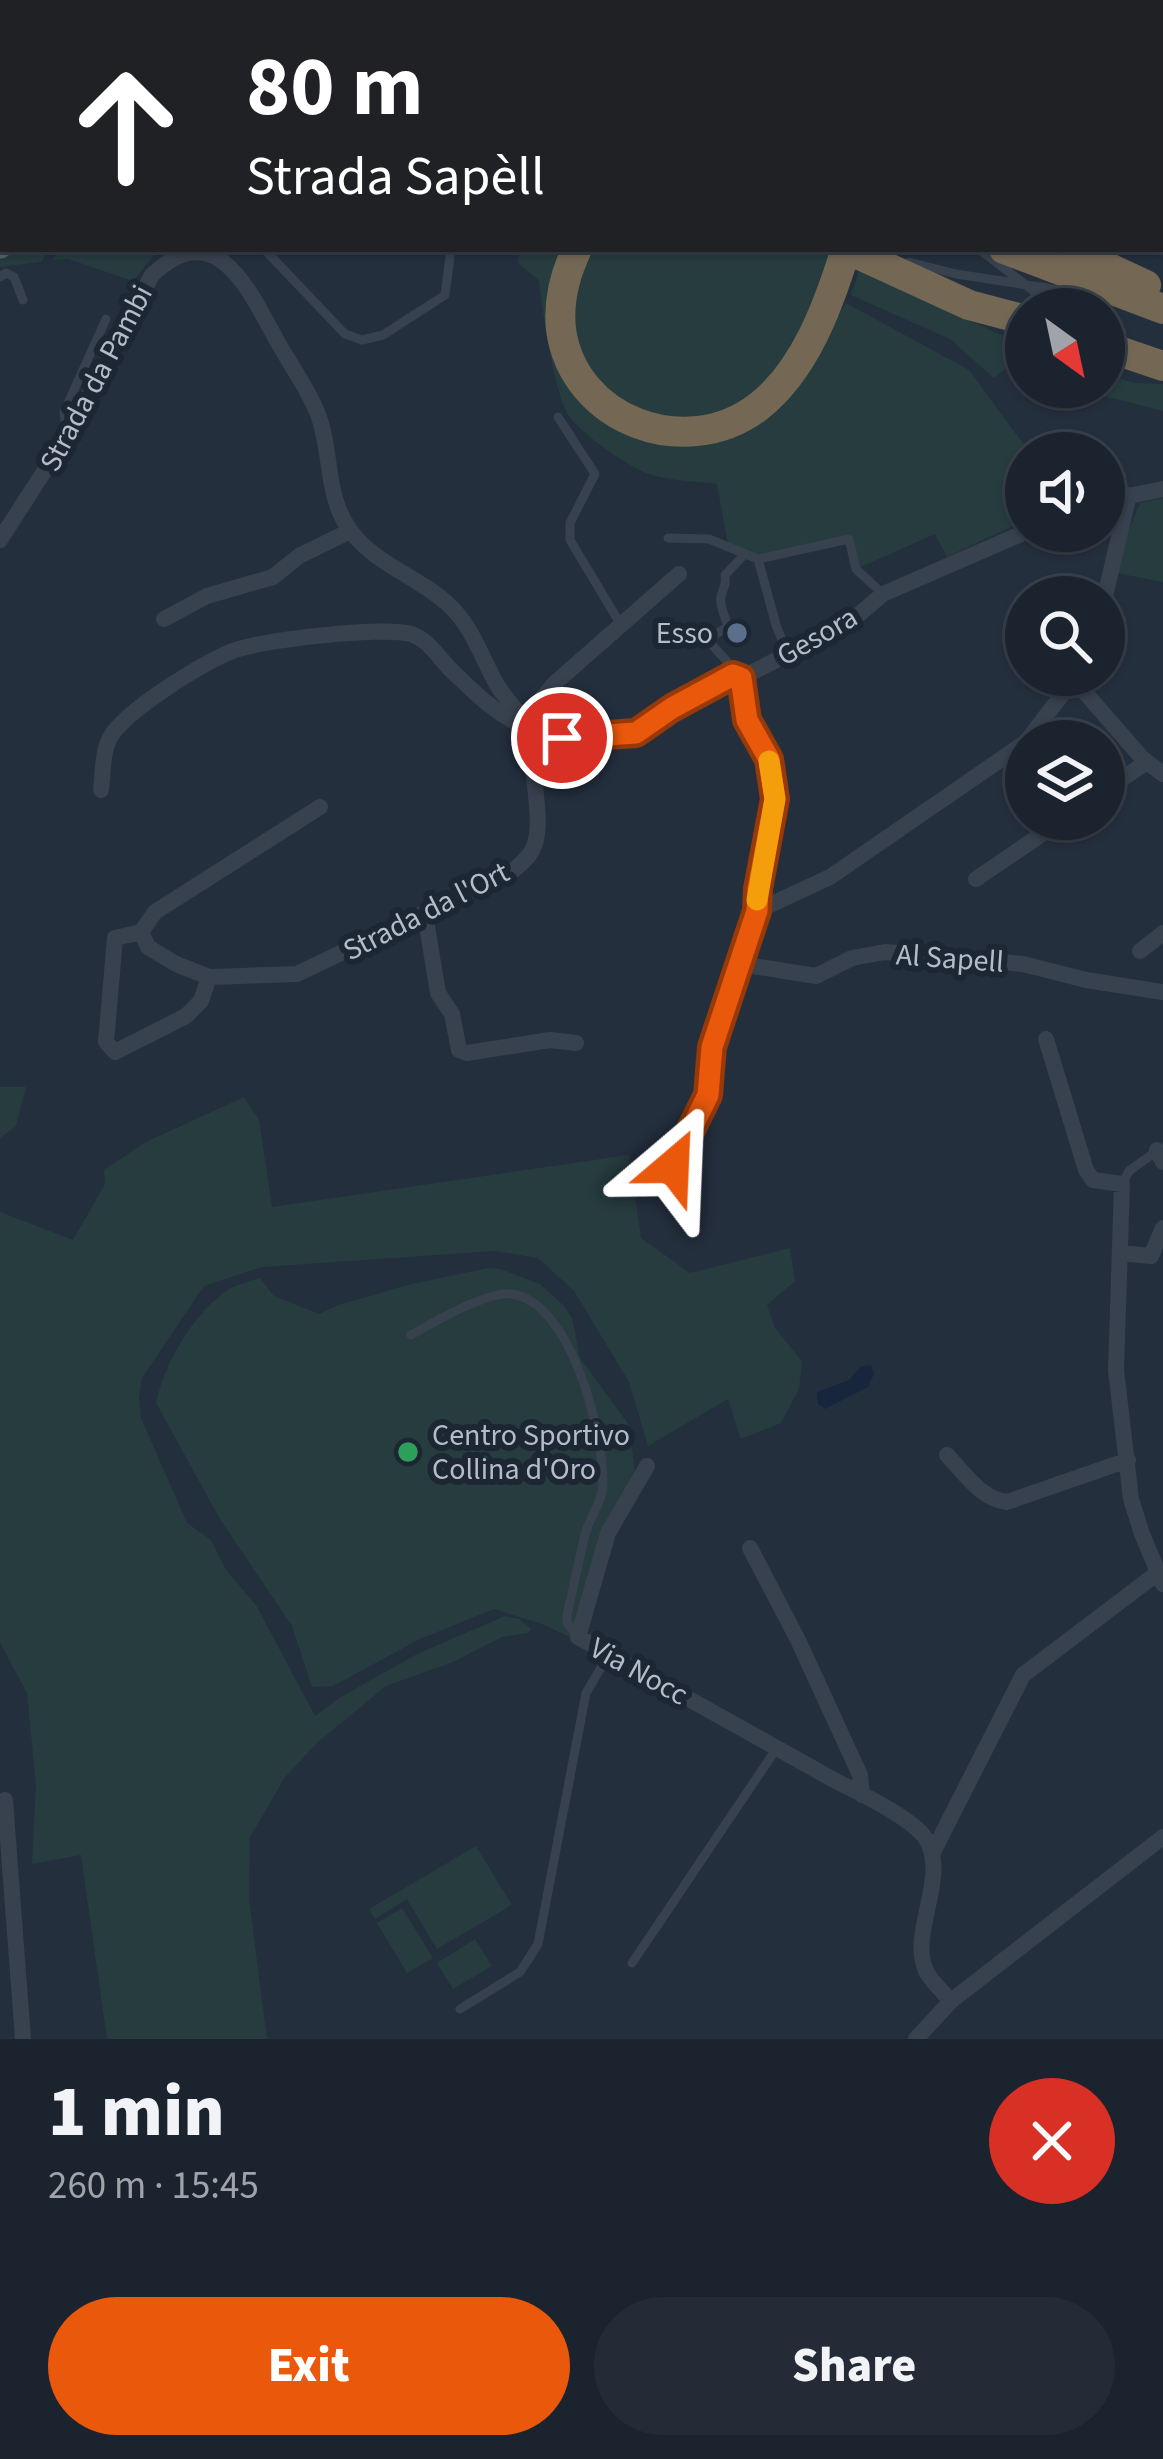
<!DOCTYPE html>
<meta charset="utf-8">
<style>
:root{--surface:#1b232e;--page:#242b36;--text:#f1f3f6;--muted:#a0a4aa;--line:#39404a;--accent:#ea580c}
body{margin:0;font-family:"Source Sans 3",sans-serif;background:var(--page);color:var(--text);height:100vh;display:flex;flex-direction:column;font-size:45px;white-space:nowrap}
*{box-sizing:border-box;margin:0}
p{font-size:39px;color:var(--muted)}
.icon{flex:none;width:66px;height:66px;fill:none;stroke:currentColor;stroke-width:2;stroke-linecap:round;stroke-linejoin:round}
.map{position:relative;height:2039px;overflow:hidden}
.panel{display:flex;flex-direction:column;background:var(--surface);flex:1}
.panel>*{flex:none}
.guide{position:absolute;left:0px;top:0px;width:1164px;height:252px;box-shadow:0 3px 9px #0004,0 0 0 3px var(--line);background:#202124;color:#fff;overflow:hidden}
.needle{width:78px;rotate:147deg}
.controls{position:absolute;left:1005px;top:288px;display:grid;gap:24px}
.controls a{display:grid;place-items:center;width:120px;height:120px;border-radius:50%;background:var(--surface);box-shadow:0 3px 9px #0004,0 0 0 3px var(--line);font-size:60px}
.pin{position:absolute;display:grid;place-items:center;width:102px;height:102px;color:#fff;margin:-51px;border:6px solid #fff;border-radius:50%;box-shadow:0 3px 12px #0007}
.me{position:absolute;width:132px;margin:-66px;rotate:26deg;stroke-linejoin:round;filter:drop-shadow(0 0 9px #0008)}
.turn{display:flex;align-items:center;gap:42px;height:252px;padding:0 48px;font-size:54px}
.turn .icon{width:156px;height:156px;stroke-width:2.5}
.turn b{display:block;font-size:84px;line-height:102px}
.round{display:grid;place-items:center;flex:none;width:126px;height:126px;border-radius:63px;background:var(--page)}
.headline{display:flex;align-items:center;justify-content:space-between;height:204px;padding:0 48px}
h1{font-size:72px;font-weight:800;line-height:90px}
.cta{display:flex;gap:24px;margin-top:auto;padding:24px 48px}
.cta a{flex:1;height:138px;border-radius:72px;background:var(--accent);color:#fff;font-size:48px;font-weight:800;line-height:138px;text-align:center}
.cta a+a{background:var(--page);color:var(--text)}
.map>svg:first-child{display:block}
</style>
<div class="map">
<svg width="1163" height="2039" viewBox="0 0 1163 2039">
<rect width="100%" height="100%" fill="#242f3e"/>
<path fill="#263c3f" d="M 598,0 L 830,0 L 832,3 L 602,3 Z
M 11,249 L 50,249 L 41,262 L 0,267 L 0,259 Z
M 59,249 L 159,249 L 133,281 L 68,259 L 53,260 Z
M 520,249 L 568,249 L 555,335 L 661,441 L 799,378 L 846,303 L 969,370 L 1030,453 L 1026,453 L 1026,520 L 947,557 L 935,534 L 856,569 L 848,539 L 758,559 L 728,545 L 717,484 C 696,481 672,481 652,475 C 629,468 583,435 569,416 C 554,393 542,309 539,280 L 518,263 Z
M 594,249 L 821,249 L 831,254 L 810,315 L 776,378 L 721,417 L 649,417 L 603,387 L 580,352 L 573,310 L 583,268 Z
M 860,268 L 1026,347 L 1026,370 L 1012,364 L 994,378 L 950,339 L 851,295 Z
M 1104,375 L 1135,383 L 1163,384 L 1163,411 L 1070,387 L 1104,387 Z
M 1163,498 L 1163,582 L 1111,572 L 1140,503 Z
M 0,1087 L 26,1087 L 16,1126 L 0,1138 Z
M 244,1097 L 259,1120 L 272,1207 L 629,1155 L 641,1238 L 690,1273 L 790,1248 L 795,1281 L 767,1305 L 775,1328 L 802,1361 L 799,1389 L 781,1423 L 741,1439 L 728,1399 L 648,1446 L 629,1382 L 574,1291 L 538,1258 L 495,1251 L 262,1267 L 204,1286 L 142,1378 L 139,1398 L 141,1418 L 187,1523 L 211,1540 L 226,1570 L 256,1605 L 315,1716 L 341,1697 L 417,1654 L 505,1616 L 519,1619 L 531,1629 L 528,1633 L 502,1637 L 453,1662 L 386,1686 L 319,1741 L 285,1777 L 250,1837 L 249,1898 L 267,2039 L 107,2039 L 81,1855 L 32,1864 L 36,1784 L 27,1693 L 0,1643 L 0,1212 L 73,1240 L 105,1184 L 104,1170 L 146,1142 Z
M 488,1268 L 500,1269 L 540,1284 L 564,1306 L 572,1318 L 580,1358 L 629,1425 L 636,1480 L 570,1637 L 542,1624 L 494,1609 L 420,1639 L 333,1686 L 312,1687 L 292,1626 L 220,1519 L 156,1403 C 165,1363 191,1317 225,1292 C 234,1285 249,1282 260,1278 L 274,1296 L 319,1314 L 338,1305 L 412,1284 Z
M 476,1846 L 512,1905 L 437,1949 L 407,1899 L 375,1919 L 369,1909 Z
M 402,1908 L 433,1958 L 407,1973 L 377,1923 Z
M 475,1939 L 492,1966 L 453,1989 L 437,1963 Z"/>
<path fill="#17263c" d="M 871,1365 L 874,1374 L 868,1387 L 825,1409 L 818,1404 L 817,1392 L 849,1380 L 860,1367 Z"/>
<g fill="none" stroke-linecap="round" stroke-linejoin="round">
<path stroke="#38414e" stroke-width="9" d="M 34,3 L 36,0
M 416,3 L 416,0
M 264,249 L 345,334 L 362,340 L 383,335 L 445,295 L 451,249
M 979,249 L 1057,309
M 909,262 L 956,274 L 1086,294
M 0,277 L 6,273 L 14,277 L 23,300
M 558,417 L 595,474 L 570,523 L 570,540 L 621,625
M 66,430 L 64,412 L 106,319
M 668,538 L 709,539 L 758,559 L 849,539 L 856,569 L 883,594
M 758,559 L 776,625 L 788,655
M 738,674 L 707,639 L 728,627 C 726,618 719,606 721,597 C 723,587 727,586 725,575 L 744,555
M 673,1166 L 708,1095 L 713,1047 L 740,964
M 1122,1184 L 1129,1171 L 1158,1150
M 411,1335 C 433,1323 488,1290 512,1294 C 572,1303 603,1433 603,1483 C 603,1501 590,1517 585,1534 C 579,1561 573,1588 567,1615 L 567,1623 L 578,1637
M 632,1963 L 777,1748
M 460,2009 L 520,1972 L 538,1944 L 586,1693 L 609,1654"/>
<path stroke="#38414e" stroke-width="16" d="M 1077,0 L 1077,3
M 1161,168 L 1163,170
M 1104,501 L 1163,489
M 0,540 L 67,436 L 152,275 C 216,214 249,290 276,339 C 289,363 307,387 317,412 C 332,448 325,494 348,527 C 372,564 419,576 450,606 C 472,627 482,658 497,685 C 505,698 516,709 525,721
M 1104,600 L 1129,495
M 164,619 L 207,596 L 273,577 L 299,556 L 350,531
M 741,678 L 747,720 L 769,759 L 775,799 L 758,889 L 757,911 L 740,964 L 816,976 L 852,958 L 885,952 L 1023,964 L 1086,980 L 1163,992
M 1074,680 L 1143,759 L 1163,774
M 538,715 L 542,698 L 555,683 L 679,574
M 534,744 L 543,743 L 550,737 L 636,732 L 672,708 L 733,675 L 741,678 L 849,623 L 883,594 L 1028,531
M 101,790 C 103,773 102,751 111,736 C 128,709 200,665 230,652 C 257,640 383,626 411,634 C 428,639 439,658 451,670 C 475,693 493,712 523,726
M 1104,791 L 1147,762
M 320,807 L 155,912 L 141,932 L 148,947 L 176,964 L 209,977 L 297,974 L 514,870 C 519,865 525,861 529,855 C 549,830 528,776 534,744
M 976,879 L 1064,819
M 757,911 L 830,877 L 1026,742 L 1077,675
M 425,914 L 438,993 L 452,1014 L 459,1050 L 467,1053 L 550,1040 L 576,1043
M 141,932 L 115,938 L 106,1042 L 115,1052 L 186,1016 L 201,1001 L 209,977
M 1140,951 L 1163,933
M 1046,1039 L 1086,1170 L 1093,1180 L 1122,1184 L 1116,1370 L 1131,1499 L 1142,1534 L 1163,1584
M 1157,1150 L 1163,1162
M 1120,1253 L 1151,1256 L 1163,1228
M 947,1455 C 964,1473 981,1499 1007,1502 L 1128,1460
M 647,1466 L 608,1533 L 578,1637 C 663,1685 749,1732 834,1780 C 857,1792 913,1818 926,1839 C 950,1878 907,1934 927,1973 C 933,1983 943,1992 951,2001
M 750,1548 L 798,1640 L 860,1775 L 862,1795
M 5,1800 L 23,2039
M 932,1854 L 1023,1675 L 1159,1572
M 916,2039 L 951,2001 L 1163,1837"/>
<path stroke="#465061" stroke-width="24" d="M 258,3 L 261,0
M 0,142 L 3,143"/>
<path stroke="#56606e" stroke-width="27" d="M 0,245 L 3,242"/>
<path stroke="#746855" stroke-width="30" d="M 501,0 L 505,3
M 572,0 L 576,3
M 920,3 L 921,0
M 966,3 L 967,0
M 0,84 L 3,85
M 0,112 L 3,114
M 577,249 C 565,274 558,301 561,329 C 573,421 686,462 758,407 C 805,371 829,304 846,249
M 847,249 L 969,305 L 1026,320
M 1004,249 L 1163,309
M 1077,249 L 1105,266 L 1146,285
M 1104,346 L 1163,366"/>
</g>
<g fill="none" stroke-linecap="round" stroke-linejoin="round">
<defs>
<path id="route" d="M 562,738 L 636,733 L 672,708 L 733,675 L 741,678 L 747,720 L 769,759 L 775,799 L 758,889 L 757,911 L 712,1047 L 708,1095 L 673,1166"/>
</defs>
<use href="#route" stroke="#983908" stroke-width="30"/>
<use href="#route" stroke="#ea580c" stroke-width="21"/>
<path stroke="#f59e0b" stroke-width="21" d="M 757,900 L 775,799 L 769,761"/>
</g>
<circle fill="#5c6f8a" stroke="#1d2633" stroke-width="4.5" cx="737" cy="633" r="12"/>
<circle fill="#2e9e5b" stroke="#1d2633" stroke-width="4.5" cx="408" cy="1452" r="12"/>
<g text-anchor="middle" stroke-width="12" stroke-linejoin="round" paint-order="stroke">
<g font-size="30" fill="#b4bcc9" stroke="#1d2633">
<text transform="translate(96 378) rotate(-62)" y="10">Strada da Pambi</text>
<text transform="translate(817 636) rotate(-30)" y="10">Gesora</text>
<text transform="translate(426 911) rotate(-27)" y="10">Strada da l'Ort</text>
<text transform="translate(950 958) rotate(4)" y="10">Al Sapell</text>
<text transform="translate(639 1671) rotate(29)" y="10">Via Nocc</text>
</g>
<g font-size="30" fill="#b4bcc9" stroke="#1d2633" text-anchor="end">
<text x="713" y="643">Esso</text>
<text x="432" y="1445" text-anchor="start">Centro Sportivo<tspan x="432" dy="34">Collina d'Oro</tspan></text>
</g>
</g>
</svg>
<div class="controls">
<a><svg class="needle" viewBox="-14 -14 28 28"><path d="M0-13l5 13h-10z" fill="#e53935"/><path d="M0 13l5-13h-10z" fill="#a0a4aa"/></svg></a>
<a><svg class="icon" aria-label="sound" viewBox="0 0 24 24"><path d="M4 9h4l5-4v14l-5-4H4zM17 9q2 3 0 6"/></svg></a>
<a><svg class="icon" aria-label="search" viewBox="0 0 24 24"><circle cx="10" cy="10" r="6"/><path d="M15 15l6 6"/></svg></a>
<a><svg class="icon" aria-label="layers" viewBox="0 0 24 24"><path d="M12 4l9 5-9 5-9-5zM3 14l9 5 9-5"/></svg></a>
</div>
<div class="pin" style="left:562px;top:738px;background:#d93025"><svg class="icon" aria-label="arrive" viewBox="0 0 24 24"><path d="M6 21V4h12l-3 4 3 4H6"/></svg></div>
<svg class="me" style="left:673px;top:1166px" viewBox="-20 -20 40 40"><path d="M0-17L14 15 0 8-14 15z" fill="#ea580c" stroke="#fff" stroke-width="4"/></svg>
<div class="guide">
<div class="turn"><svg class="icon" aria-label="ahead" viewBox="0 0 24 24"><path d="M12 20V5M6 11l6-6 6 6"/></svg><div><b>80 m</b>Strada Sapèll</div></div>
</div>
</div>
<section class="panel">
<div class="headline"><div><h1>1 min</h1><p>260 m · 15:45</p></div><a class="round" style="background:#d93025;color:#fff"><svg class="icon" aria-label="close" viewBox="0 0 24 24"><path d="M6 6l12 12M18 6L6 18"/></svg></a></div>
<div class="cta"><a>Exit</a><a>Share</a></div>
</section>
